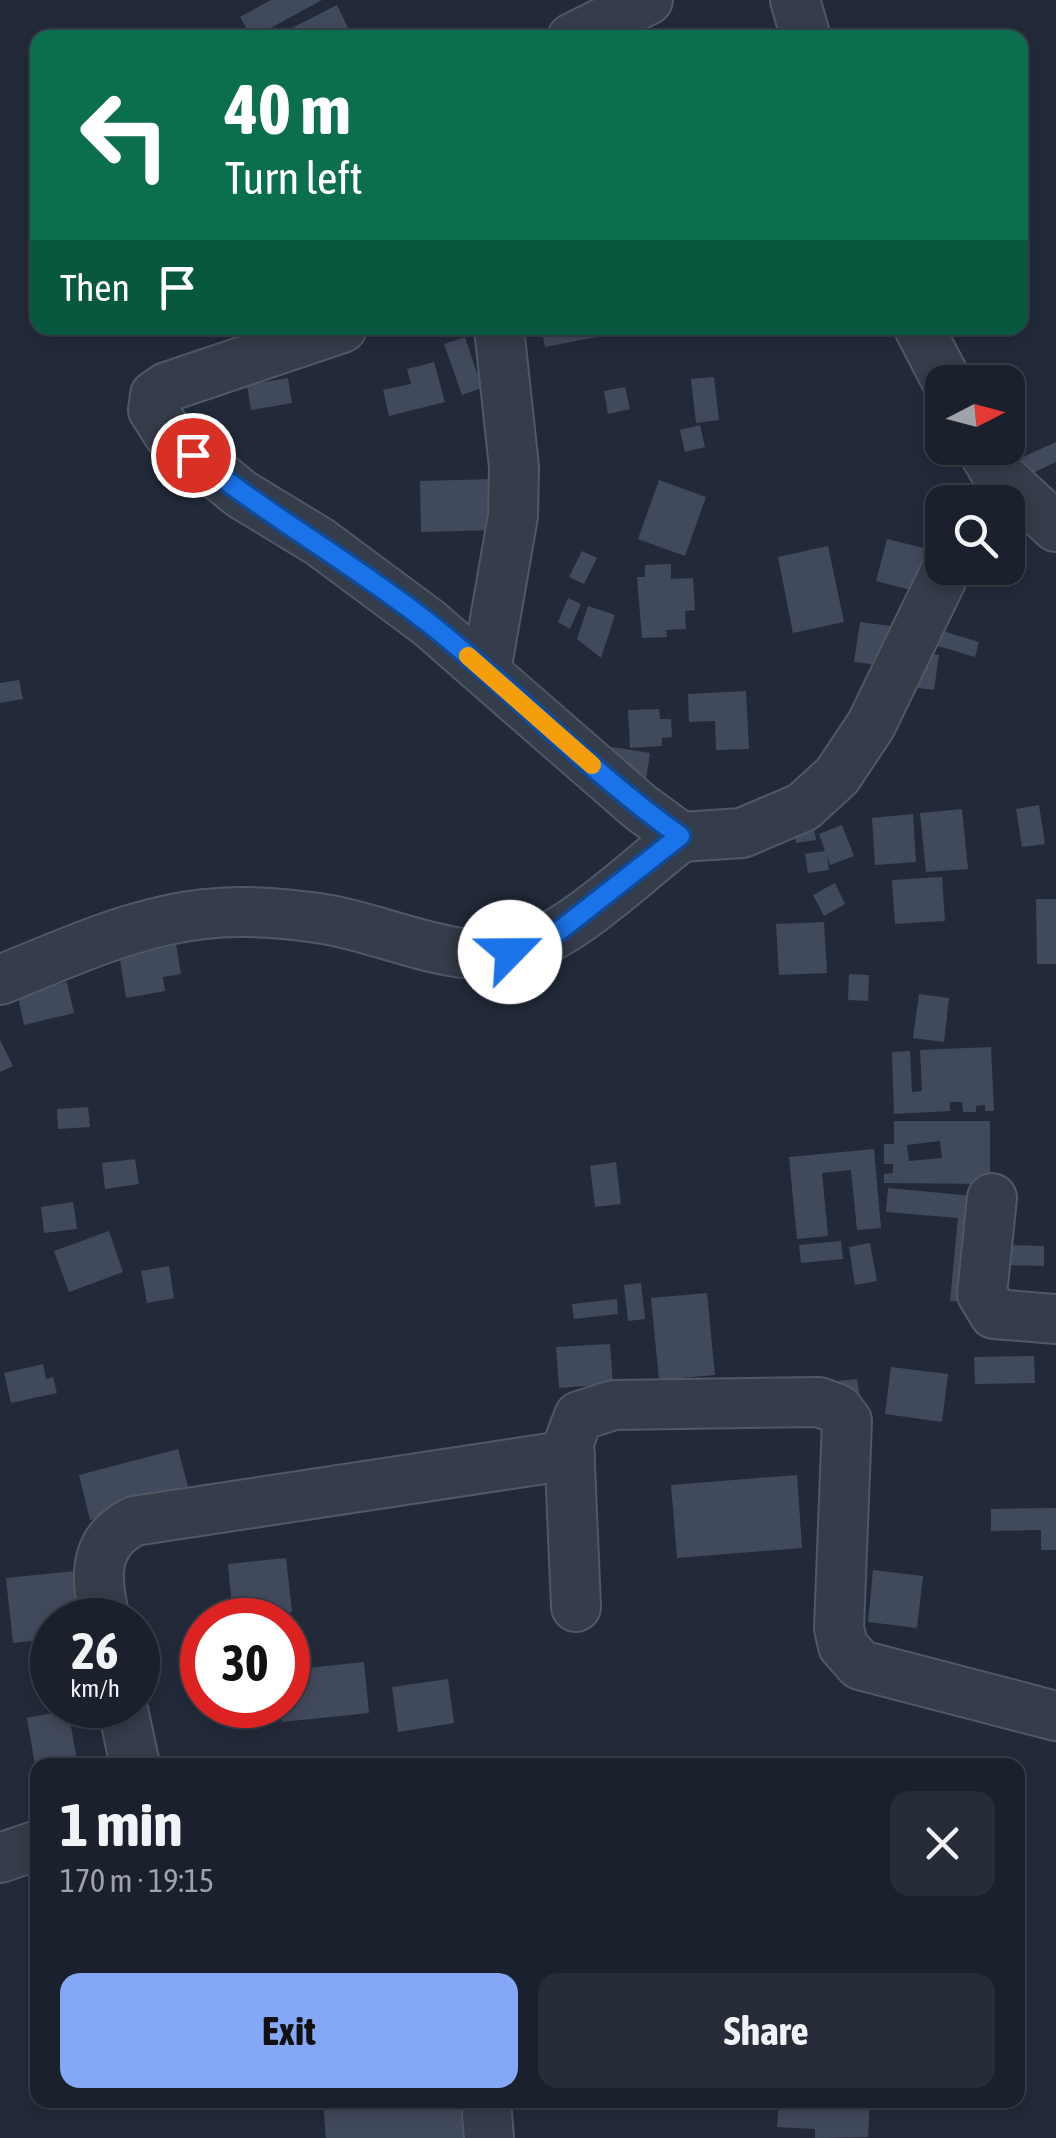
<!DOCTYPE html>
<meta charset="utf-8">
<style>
:root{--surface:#1a202c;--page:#272d38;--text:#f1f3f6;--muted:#9fa3a9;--line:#383e48;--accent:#84a7f8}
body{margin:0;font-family:"Asap Condensed",sans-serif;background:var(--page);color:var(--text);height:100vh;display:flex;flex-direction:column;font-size:38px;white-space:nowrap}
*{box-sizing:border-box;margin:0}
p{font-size:32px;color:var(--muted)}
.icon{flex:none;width:55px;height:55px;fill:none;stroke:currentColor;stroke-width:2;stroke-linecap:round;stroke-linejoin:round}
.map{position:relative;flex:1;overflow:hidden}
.details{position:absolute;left:30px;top:1758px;width:995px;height:350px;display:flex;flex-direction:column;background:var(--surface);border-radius:20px;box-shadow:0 5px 15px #0003,0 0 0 2px var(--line)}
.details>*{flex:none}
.banner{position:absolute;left:30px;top:30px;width:998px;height:305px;border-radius:20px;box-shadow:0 5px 15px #0003,0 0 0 2px var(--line);background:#0b6e4f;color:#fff;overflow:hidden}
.needle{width:65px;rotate:84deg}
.tools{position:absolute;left:925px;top:365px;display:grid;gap:20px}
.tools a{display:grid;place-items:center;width:100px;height:100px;border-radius:20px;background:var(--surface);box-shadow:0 5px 15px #0003,0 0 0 2px var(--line);font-size:50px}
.speed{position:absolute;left:30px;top:1598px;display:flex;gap:20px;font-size:50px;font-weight:700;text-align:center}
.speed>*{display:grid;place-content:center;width:130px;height:130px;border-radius:50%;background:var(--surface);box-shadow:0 5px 15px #0003,0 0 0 2px var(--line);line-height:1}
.speed small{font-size:25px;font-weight:400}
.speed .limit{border:15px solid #d22;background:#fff;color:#111}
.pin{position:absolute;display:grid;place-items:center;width:85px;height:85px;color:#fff;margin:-42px;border:5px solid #fff;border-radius:50%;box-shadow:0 2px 10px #0007}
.me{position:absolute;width:110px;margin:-55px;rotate:67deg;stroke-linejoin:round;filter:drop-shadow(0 0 8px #0008)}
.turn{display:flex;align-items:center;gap:35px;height:210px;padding:0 30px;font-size:45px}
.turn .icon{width:130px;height:130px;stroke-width:2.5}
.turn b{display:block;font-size:70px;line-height:85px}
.then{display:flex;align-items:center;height:95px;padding:0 30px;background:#0003;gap:20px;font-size:38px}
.round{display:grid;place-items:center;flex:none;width:105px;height:105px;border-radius:20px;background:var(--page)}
.headline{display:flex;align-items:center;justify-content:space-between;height:170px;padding:0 30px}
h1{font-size:60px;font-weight:700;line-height:75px}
.primary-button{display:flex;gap:20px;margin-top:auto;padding:20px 30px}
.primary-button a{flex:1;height:115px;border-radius:20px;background:var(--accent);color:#111;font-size:40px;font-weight:700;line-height:115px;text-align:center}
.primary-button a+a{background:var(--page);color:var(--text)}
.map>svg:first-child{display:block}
</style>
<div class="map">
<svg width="1056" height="2138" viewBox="0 0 1056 2138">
<rect width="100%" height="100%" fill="#222a3a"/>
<path fill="#41495c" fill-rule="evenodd" d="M 271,0 L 322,0 L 252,38 L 240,17 Z
M 337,5 L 353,38 L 272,38 Z
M 541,328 L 605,328 L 607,335 L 545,347 Z
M 465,337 L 482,388 L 462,395 L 444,344 Z
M 434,362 L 445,402 L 389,416 L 383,390 L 411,384 L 407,369 Z
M 714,377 L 719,420 L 696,423 L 691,379 Z
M 288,378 L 292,403 L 251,410 L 247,385 Z
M 625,387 L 630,409 L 608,414 L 604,391 Z
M 700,425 L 705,447 L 685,452 L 680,430 Z
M 1056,442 L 1056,462 L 1026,476 L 1018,459 Z
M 495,479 L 496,530 L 421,532 L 420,481 Z
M 659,480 L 706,497 L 685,556 L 638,539 Z
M 887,539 L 936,551 L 926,594 L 876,581 Z
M 828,546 L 844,622 L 793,633 L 778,557 Z
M 582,551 L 597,558 L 584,584 L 569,577 Z
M 671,564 L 671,579 L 693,578 L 695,610 L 685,611 L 686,629 L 666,630 L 667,637 L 642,638 L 637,577 L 645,577 L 645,565 Z
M 568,598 L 581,604 L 570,629 L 558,622 Z
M 588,606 L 615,615 L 601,658 L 577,639 Z
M 860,622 L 899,627 L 894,667 L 854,662 Z
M 926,626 L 979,642 L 975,657 L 921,641 Z
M 916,652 L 939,655 L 934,690 L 911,687 Z
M 19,680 L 23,699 L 0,703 L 0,683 Z
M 746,691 L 749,749 L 716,750 L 715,721 L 689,722 L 688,694 Z
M 659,709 L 660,719 L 671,719 L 672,737 L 662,738 L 662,746 L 630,748 L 628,710 Z
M 612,747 L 650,753 L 646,780 L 608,774 Z
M 1039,805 L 1045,844 L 1022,847 L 1016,809 Z
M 962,809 L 968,869 L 926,872 L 920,813 Z
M 913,814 L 916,862 L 875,865 L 872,818 Z
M 813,818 L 816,840 L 796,843 L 793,820 Z
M 842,825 L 854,856 L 830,865 L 827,855 L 829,870 L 808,873 L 805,854 L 825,851 L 819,834 Z
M 942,877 L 945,921 L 895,924 L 892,880 Z
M 835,883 L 845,904 L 824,916 L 813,895 Z
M 1036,899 L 1056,899 L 1056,964 L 1037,964 Z
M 824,922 L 827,973 L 779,975 L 776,924 Z
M 174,932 L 181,974 L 163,977 L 165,991 L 126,998 L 117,941 Z
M 849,974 L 869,975 L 868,1001 L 848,1000 Z
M 67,982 L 74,1013 L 24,1025 L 17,993 Z
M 919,994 L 949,998 L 944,1042 L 913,1038 Z
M 0,1040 L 13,1066 L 0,1072 Z
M 991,1047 L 994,1111 L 985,1111 L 985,1105 L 976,1106 L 976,1112 L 963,1112 L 962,1102 L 950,1102 L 950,1111 L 894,1114 L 892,1052 L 910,1051 L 912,1092 L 922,1091 L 920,1050 Z
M 88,1107 L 90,1127 L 58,1129 L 57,1109 Z
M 894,1121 L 990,1121 L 990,1184 L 884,1183 L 884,1174 L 893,1173 L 893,1164 L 884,1164 L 884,1144 L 894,1144 ZM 940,1141 L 942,1158 L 909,1161 L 907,1145 Z
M 874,1149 L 881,1228 L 857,1230 L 851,1170 L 822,1173 L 828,1236 L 797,1239 L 789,1157 Z
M 135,1159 L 139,1184 L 105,1189 L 102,1163 Z
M 616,1162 L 621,1204 L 595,1207 L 590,1166 Z
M 888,1188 L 984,1197 L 975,1303 L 950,1301 L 958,1218 L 886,1212 Z
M 73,1202 L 77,1229 L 44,1233 L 41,1207 Z
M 109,1231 L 123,1272 L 69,1292 L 54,1251 Z
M 841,1241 L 843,1259 L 801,1263 L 799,1245 Z
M 870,1243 L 877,1281 L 855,1285 L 849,1247 Z
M 1004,1245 L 1044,1246 L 1044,1266 L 1004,1265 Z
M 169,1266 L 174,1298 L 147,1303 L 141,1271 Z
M 641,1283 L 645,1319 L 628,1321 L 624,1285 Z
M 707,1293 L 715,1375 L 659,1380 L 651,1298 Z
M 617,1299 L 618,1314 L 574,1319 L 572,1304 Z
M 610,1344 L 613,1384 L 559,1388 L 556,1347 Z
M 1034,1356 L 1035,1383 L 975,1384 L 974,1357 Z
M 43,1364 L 46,1379 L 53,1377 L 57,1393 L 11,1403 L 4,1373 Z
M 891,1367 L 948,1374 L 942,1422 L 885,1414 Z
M 857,1379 L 860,1398 L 840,1401 L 837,1381 Z
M 178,1449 L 190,1494 L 90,1520 L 79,1475 Z
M 797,1475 L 802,1548 L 677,1558 L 671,1485 Z
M 1056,1508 L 1056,1550 L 1041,1550 L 1041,1530 L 991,1531 L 991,1509 Z
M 286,1558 L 292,1612 L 233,1618 L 228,1564 Z
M 85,1570 L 91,1620 L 52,1620 L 52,1639 L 13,1643 L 6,1578 Z
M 873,1570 L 923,1576 L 917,1628 L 868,1622 Z
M 364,1662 L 369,1713 L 282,1722 L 280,1705 L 288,1705 L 288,1670 Z
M 448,1679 L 454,1723 L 398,1732 L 392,1687 Z
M 68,1710 L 78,1765 L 35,1765 L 27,1718 Z
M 349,2100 L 475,2100 L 479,2138 L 326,2138 L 323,2103 Z
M 779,2100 L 870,2100 L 868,2137 L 815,2138 L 815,2129 L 777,2127 Z"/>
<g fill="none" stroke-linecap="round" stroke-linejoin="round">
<defs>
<path id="minor" d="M 795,0 L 806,38
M 572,38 L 648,0
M 342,328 L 167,387 L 155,395 L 153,410 L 169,435 L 241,494 L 320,542 L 429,623 L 640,807 L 681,837 L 742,833 L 803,807 L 837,776 L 871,725 L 947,568
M 919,328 L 947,382
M 981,448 L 994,470 L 1056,527
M 486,671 L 513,516 L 514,467 L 499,328
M 0,980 C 123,930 187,897 324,919 C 383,928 450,964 511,952 C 568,940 635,872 681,837
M 992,1198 L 982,1294 L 994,1314 L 1056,1319
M 576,1607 L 569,1442 L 579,1416 L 614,1405 L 819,1402 L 838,1409 L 847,1421 L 839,1628 L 843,1646 L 860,1665 L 1056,1716
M 105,1620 C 96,1579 91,1543 134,1521 L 570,1455
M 122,1705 L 135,1765
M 0,1858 L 38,1845
M 487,2114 L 489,2138"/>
</defs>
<use href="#minor" stroke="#505765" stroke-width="52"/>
<use href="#minor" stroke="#353c4a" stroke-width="48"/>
</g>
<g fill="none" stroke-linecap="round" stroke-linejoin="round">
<defs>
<path id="route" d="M 193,455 C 268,516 353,563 430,624 C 516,692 591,773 680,836 L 559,931 L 510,952"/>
</defs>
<use href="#route" stroke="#114b97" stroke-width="25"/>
<use href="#route" stroke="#1a73e8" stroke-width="18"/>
<path stroke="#f59e0b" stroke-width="18" d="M 468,656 L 592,765"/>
</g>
</svg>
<div class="tools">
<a><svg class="needle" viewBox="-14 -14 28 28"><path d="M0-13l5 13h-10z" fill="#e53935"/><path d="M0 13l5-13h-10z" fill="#9fa3a9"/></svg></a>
<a><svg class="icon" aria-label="search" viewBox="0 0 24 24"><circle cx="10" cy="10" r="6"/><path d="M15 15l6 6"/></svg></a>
</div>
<div class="speed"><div>26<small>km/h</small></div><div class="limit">30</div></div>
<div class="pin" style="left:193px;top:455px;background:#d93025"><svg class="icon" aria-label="arrive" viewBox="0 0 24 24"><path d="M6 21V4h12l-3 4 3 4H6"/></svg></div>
<svg class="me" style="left:510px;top:952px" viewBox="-20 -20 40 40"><circle r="19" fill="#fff"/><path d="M0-13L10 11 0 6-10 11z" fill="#1a73e8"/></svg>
<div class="banner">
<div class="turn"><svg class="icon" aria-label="left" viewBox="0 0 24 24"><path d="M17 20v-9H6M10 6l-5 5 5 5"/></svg><div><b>40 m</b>Turn left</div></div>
<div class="then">Then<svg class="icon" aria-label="arrive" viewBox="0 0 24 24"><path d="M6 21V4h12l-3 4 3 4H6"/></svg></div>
</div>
<section class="details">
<div class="headline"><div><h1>1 min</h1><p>170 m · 19:15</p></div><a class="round"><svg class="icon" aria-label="close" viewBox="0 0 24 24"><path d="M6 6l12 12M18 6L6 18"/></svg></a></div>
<div class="primary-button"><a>Exit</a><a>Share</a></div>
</section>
</div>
